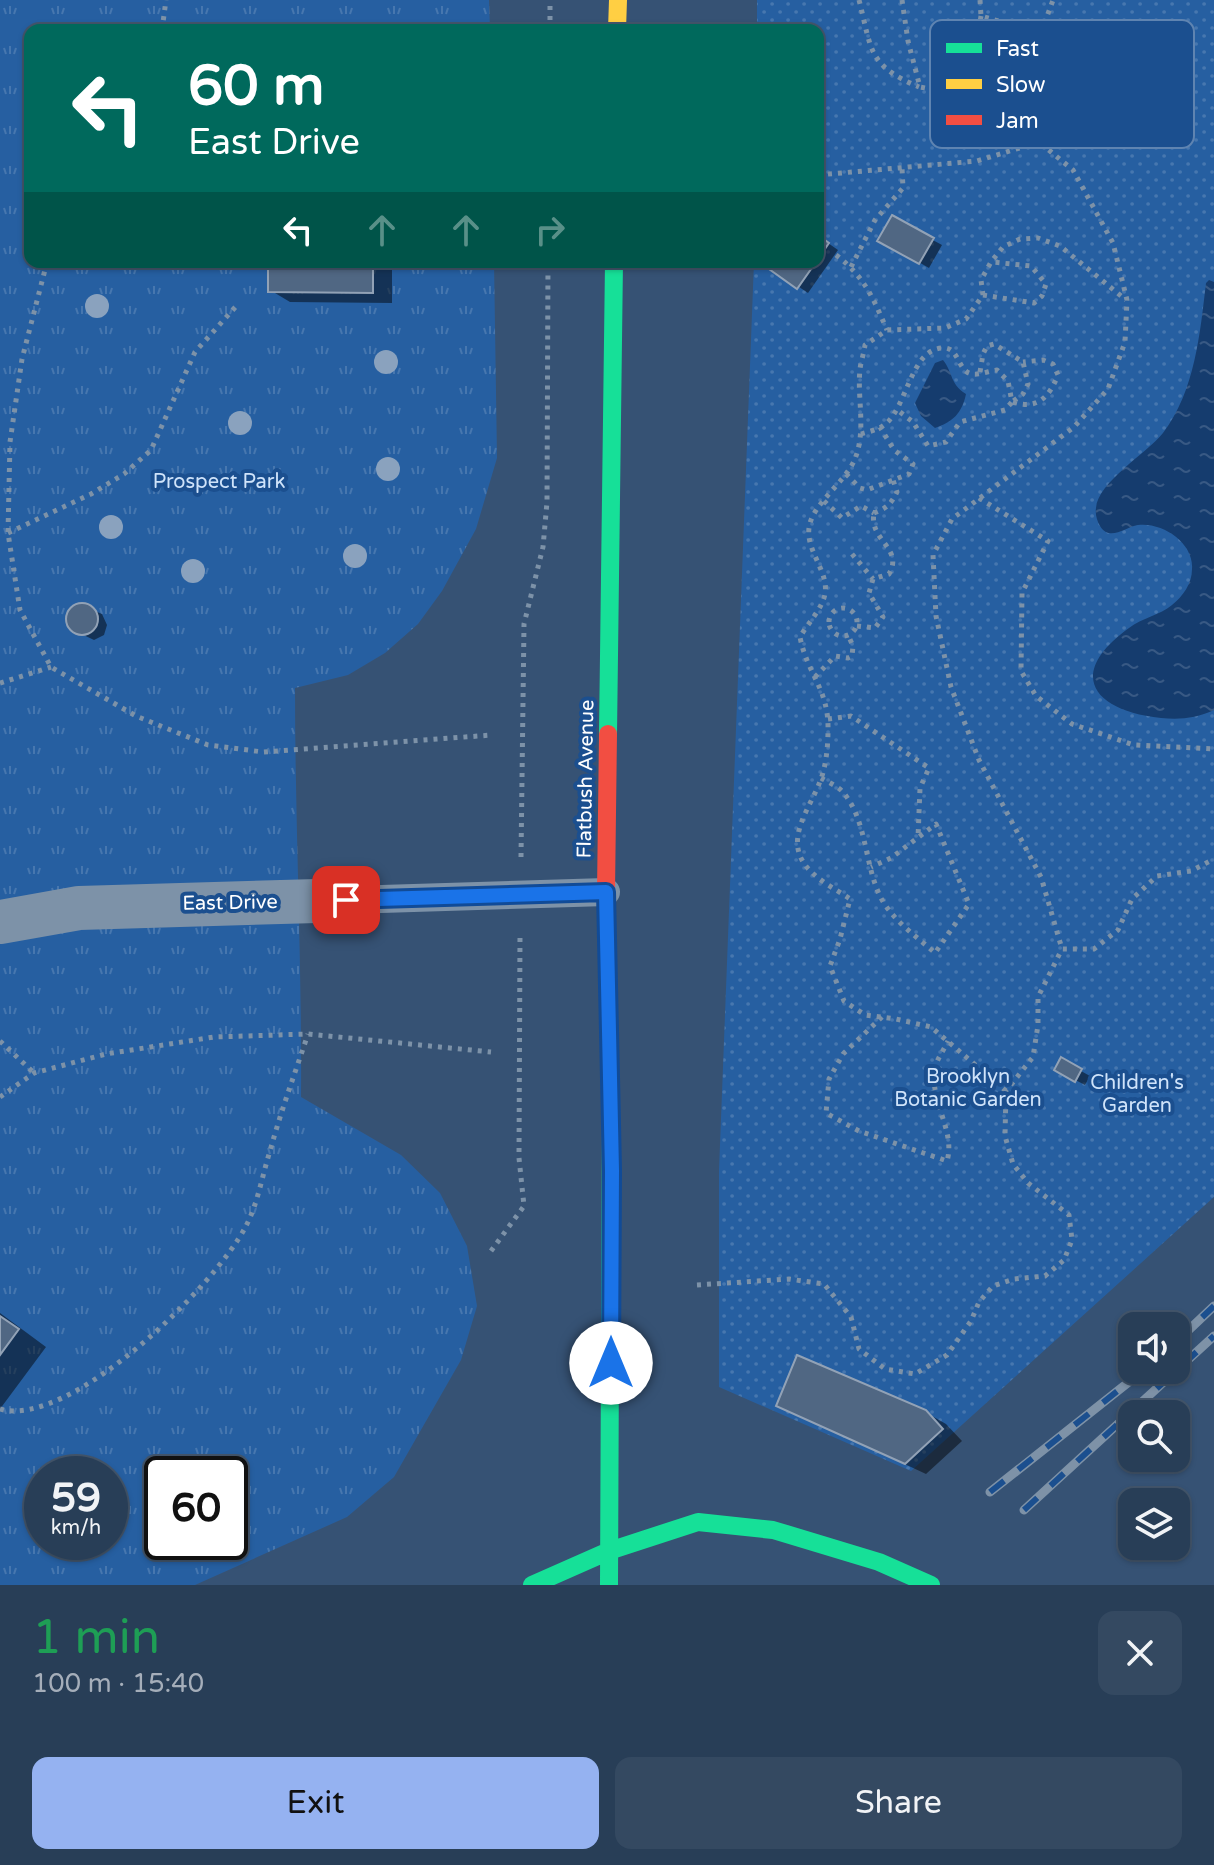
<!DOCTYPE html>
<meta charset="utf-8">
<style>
:root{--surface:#283e57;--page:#344961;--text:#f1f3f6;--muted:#a5aeba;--line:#44576d;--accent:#95b2f1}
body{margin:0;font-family:"Varela Round",sans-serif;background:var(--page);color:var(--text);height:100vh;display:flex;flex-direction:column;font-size:30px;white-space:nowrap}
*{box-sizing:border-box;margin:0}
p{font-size:26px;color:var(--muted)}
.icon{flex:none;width:44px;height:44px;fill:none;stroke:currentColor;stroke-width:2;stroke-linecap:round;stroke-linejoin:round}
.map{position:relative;height:1585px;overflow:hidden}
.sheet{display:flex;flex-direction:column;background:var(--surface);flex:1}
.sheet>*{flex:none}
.guide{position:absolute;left:24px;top:24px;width:800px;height:244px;border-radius:16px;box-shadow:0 2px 6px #0004,0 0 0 2px var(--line);background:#00695c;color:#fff;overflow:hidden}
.tools{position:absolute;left:1118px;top:1312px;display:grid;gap:16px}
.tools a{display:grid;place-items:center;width:72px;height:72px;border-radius:16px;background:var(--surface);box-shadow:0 2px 6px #0004,0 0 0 2px var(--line);font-size:40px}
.speed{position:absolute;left:24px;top:1456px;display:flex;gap:16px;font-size:40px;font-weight:700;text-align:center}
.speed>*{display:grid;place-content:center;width:104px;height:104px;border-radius:50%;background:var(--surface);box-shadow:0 2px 6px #0004,0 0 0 2px var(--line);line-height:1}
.speed small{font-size:20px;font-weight:400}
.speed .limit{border:4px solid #111;border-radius:12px;background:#fff;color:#111}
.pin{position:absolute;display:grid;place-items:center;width:68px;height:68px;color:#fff;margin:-34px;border-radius:16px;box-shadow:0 4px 12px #0006}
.me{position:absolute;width:88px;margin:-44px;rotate:0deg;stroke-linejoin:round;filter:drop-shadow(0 0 6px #0008)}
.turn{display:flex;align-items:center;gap:28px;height:168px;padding:0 32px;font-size:36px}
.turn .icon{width:104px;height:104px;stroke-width:2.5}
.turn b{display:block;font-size:56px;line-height:68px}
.lanes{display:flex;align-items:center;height:76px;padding:0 32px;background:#0003;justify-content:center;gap:40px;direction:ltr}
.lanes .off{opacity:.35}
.round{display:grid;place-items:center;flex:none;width:84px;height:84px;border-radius:16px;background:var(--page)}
.summary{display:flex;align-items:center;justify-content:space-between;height:136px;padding:0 32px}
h1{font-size:48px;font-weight:600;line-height:60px;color:#1e9e55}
.cta{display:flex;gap:16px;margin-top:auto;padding:16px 32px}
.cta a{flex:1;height:92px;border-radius:16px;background:var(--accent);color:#111;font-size:32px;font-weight:600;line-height:92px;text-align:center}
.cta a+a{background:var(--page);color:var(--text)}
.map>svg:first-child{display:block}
</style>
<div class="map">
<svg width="1214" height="1585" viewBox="0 0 1214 1585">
<defs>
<pattern id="park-tufts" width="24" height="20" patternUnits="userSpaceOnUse" patternTransform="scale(2)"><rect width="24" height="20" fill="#265fa1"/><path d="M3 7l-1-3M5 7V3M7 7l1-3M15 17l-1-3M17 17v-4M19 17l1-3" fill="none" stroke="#4777af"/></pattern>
<pattern id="garden-dots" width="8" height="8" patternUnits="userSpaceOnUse" patternTransform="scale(2)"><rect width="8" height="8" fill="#265fa1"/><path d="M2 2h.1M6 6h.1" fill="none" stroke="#4777af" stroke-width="1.8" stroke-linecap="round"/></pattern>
<pattern id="water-ripples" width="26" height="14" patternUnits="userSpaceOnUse" patternTransform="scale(2)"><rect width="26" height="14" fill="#153c6e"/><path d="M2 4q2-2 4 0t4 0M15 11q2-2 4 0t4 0" fill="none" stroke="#385984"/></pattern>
</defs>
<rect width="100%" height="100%" fill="#365274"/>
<path fill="url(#park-tufts)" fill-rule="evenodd" d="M 0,0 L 489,0 L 490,30 L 30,30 L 30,262 L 494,262 L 497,458 L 476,529 L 442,591 L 418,624 L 385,653 L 348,675 L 295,688 C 295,824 302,960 301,1097 L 401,1155 L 440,1193 L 467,1246 L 477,1306 L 461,1360 L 394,1477 L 347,1517 L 195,1585 L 0,1585 ZM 42,1474 L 110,1474 L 110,1542 L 42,1542 ZM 162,1474 L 230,1474 L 230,1542 L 162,1542 Z"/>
<path fill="url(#garden-dots)" d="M 757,0 L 1214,0 L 1214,1197 L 911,1471 L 719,1387 L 719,1171 L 754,262 L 818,262 L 818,30 L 757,30 Z"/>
<path fill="url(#water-ripples)" d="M 1209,280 L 1214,282 L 1214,710 C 1196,718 1181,720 1161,718 C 1093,711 1065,674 1129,628 C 1142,618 1160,615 1172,605 C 1183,596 1192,584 1192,569 C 1194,543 1163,522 1138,525 C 1125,527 1110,542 1100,526 C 1097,521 1095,514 1096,508 C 1098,482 1146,454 1163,433 C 1195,391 1200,333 1206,283 Z
M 943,360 C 954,374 949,383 966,394 C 962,413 953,422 935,428 L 921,416 L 915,403 L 935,363 Z"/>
<path fill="#0007" d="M 892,218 L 942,245 L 929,268 L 880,240 Z
M 818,236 L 838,250 L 808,293 L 765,264 L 818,262 Z
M 270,262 L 392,262 L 392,303 L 290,302 L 270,290 Z
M 81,605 L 102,614 L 107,625 L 104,635 L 94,640 L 73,630 L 68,621 L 71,611 Z
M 1061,1060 L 1090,1076 L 1085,1085 L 1056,1070 Z
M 0,1313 L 46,1347 L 0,1409 Z
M 778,1405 L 925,1412 L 946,1424 L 962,1441 L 926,1474 Z"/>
<path fill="#506783" stroke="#92a2b6" stroke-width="2" d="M 892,215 L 934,238 L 919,264 L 877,241 Z
M 818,235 L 829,243 L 818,259 Z
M 268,262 L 373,262 L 373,293 L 268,292 Z
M 764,262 L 816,262 L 797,289 L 762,264 Z
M66 619a16 16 0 1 1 32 0a16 16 0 1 1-32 0Z
M 1061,1057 L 1082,1069 L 1075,1082 L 1054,1070 Z
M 0,1316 L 19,1329 L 0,1355 Z
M 797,1355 L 926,1410 L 943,1429 L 905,1464 L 776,1406 Z"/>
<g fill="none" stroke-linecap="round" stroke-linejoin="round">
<path stroke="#7d92a8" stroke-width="5" stroke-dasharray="4 6" stroke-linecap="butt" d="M 859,0 C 872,50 867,65 919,87
M 902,0 L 908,41 L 920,87 L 949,92 L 974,59 L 981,16
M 980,0 L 981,16 L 1041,33 L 1039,142 L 1073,170 L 1113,243 L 1127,300 L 1125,342 L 1108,389 L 1074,427 L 952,519 L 933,555 L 936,616 L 951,687 L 979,760 L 1041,877 L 1062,949 L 1094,949 L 1118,930 L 1132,899 L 1157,876 L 1191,871 L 1214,859
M 162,30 L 166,0
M 550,30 L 550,0
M 1041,33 L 1053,0
M 818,175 L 977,161 L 1039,142
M 836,255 C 865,277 873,298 887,330
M 47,262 L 22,359 L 10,442 L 8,533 L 20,610 L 51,667 L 136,716 L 208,745 L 263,752 L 492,735
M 851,267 L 875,220 L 903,188 L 902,168
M 983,295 L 1034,303 L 1042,296 L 1046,284 L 1031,266 L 992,262
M 980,372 L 983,354 L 987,346 L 994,344 L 1023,362 L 1028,384 L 1023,394 L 1012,402
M 1013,402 C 1038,410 1049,397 1058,375 L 1053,364 L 1043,360 L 1023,362
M 861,434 C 867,432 878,430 884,425 C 907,409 910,350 942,348 C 960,346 957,373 973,374 C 979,375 989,371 997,370 L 1008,381 L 1012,402 L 1005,410 L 960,422 L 946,442 L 928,446 L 913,422 L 896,409
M 846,474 L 860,488 L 867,490 L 909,474 L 913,464 L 894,450 L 880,427
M 979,498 L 1048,541 L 1022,593 L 1021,671 L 1036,696 L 1072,724 L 1134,745 L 1214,749
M 824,501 L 842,518 L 861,506 L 874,513
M 874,513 C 887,508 891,504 897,492 L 893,480
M 8,533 L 91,494 L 124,474 L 151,450 L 195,352 L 239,303
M 852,554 L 873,579
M829 622a14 14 0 1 1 28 0a14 14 0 1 1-28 0Z
M 857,626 L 875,628 L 883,617 L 869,593 L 873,579 L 889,574 C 904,548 869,541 874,513
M 815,677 L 835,656 L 848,658 L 852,656 L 853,646 L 848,635
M 0,683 L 51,667
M 828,719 L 851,716 L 929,768 L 920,788 L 918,838
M 821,778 C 828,782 837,786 842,791 C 867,819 864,863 880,896 C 891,919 916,936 935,953 L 969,904 L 936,824 L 891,858 L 871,867
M 521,857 L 524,624 L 543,547 L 547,502 L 548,262
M 882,1017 L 843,1054 L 829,1079 L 826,1113 L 859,1131 L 947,1161 C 956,1131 929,1101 935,1069 C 936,1060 944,1050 948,1041
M 0,1041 L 34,1073
M 1006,1091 L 931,1027 L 896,1019 L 865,1015 L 844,1001 L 830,966 L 840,939 L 850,899 C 834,888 811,877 802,860 C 788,835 810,807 819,784 C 826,768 828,747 828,730 C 829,689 807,674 800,637 C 808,623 822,609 825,594 C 829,572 806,551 809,528 C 812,503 848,481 856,456 C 866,428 857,398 860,369 C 861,361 864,353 865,345 L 887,330 L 945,328 L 966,319 L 983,295 L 981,280 L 991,262 L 1003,247 L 1020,239 L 1038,238 L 1060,246 L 1126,300
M 0,1097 L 34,1073 L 106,1054 L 214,1037 L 308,1034 L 491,1052
M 491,1251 L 524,1206 L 519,1158 L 520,935
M 697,1285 L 789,1279 L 824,1284 L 851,1317 L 859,1349 L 885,1369 L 915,1374 L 947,1355 L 971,1321 L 979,1302 L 993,1286 L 1014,1279 L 1045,1276 L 1064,1260 L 1072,1240 L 1069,1215 L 1028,1183 L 1013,1164 L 1005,1136 L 1006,1091 L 1033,1057 L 1038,1025 L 1038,997 L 1062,949
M 0,1409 C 70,1429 216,1285 246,1226 C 258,1203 262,1176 270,1151 C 281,1111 295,1073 308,1034"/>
<path stroke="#7d92a8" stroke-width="28" d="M 317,901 L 606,892"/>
<path stroke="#7d92a8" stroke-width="44" d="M 0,922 L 79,908 L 317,901"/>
<path stroke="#16e098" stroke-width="18" d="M 608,734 L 614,262
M 532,1585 L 609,1551 L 698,1522 L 773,1530 L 879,1562 L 931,1585
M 609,1585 L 611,1119"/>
<path stroke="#ffcf43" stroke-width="18" d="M 617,30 L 618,0"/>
<path stroke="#f24e42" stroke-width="18" d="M 608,734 L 606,892 L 611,1119"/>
<defs>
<path id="rail" d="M 1176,1342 L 1214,1306
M 990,1492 L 1144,1370
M 1024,1510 L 1214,1336"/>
</defs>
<use href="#rail" stroke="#7e92a7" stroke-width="9"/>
<use href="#rail" stroke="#1b4f8f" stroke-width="6" stroke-dasharray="18" stroke-linecap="butt"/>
</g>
<g fill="#8aa2be">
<circle cx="97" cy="306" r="12"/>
<circle cx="386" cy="362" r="12"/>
<circle cx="240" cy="423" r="12"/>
<circle cx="388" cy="469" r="12"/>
<circle cx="111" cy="527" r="12"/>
<circle cx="355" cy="556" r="12"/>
<circle cx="193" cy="571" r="12"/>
</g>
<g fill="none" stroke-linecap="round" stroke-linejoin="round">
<defs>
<path id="route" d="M 346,900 L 606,892 L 612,1171 L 611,1363"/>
</defs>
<use href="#route" stroke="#114b97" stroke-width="20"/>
<use href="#route" stroke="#1a73e8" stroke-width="14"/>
</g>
<g text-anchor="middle" stroke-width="8" stroke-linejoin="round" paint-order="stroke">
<g font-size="20" fill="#cfe3fa" stroke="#1b4f8f">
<text x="219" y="488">Prospect Park</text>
<text x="968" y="1083">Brooklyn<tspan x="968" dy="23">Botanic Garden</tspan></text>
<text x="1137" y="1089">Children's<tspan x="1137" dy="23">Garden</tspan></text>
</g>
<g font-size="20" fill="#fff" stroke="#1b4f8f">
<text transform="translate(585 779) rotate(-89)" y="7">Flatbush Avenue</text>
<text transform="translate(230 902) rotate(-1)" y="7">East Drive</text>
</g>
</g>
<rect x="930" y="20" width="264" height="128" rx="12" fill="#1b4f8f" stroke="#5f84b1" stroke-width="2"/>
<rect x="946" y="43" width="36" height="10" fill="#16e098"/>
<rect x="946" y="79" width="36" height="10" fill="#ffcf43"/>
<rect x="946" y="115" width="36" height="10" fill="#f24e42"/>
<g font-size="22" fill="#fff">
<text x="996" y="56">Fast</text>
<text x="996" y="92">Slow</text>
<text x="996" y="128">Jam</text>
</g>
</svg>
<div class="tools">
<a><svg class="icon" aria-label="sound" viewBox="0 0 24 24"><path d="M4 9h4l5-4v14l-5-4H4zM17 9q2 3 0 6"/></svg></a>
<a><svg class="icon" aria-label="search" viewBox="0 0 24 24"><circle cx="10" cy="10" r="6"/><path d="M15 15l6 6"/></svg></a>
<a><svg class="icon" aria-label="layers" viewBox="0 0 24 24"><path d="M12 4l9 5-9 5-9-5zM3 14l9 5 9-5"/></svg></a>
</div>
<div class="speed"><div>59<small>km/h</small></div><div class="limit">60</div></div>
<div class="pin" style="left:346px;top:900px;background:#d93025"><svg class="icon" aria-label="arrive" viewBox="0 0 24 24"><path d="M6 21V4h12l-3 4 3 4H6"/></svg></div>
<svg class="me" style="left:611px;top:1363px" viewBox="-20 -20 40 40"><circle r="19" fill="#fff"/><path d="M0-13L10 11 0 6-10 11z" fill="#1a73e8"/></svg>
<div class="guide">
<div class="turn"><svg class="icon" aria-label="left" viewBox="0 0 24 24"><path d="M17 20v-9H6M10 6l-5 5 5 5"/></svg><div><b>60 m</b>East Drive</div></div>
<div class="lanes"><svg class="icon" aria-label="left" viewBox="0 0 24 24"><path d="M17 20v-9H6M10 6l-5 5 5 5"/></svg><svg class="icon off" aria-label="ahead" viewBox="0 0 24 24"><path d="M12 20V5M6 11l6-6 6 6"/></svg><svg class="icon off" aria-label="ahead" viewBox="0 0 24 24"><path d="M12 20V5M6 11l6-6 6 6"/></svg><svg class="icon off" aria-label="right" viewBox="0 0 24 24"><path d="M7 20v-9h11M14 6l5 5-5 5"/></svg></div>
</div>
</div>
<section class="sheet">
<div class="summary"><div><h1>1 min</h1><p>100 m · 15:40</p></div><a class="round"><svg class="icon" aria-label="close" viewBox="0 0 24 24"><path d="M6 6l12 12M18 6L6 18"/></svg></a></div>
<div class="cta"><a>Exit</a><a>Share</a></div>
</section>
